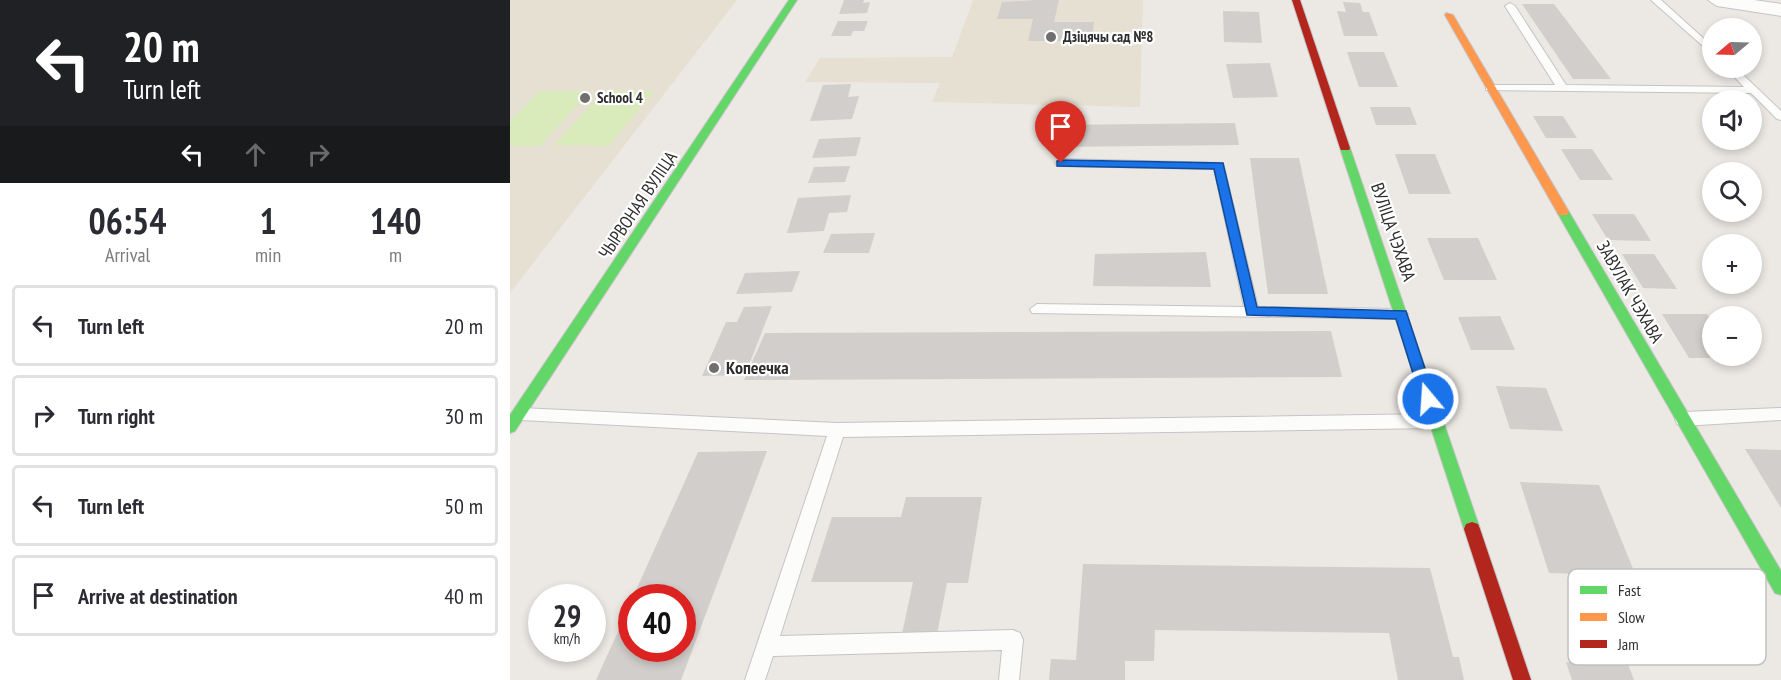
<!DOCTYPE html>
<meta charset="utf-8">
<style>
:root{--surface:#fff;--page:#f2f2f3;--text:#2b2b33;--muted:#7c7c81;--line:#e1e1e2}
body{margin:0;font-family:"PT Sans Narrow",sans-serif;background:var(--page);color:var(--text);height:100vh;display:flex;flex-direction:column;font-size:22px;white-space:nowrap}
*{box-sizing:border-box;margin:0}
p{font-size:20px;color:var(--muted)}
.icon{flex:none;width:33px;height:33px;fill:none;stroke:currentColor;stroke-width:2;stroke-linecap:round;stroke-linejoin:round}
.map{position:relative;flex:1;overflow:hidden}
.side{display:flex;flex-direction:column;background:var(--surface);width:510px}
.side>*{flex:none}
.hud{background:#202124;color:#fff;overflow:hidden}
.needle{width:39px;rotate:251deg}
.controls{position:absolute;left:1192px;top:18px;display:grid;gap:12px}
.controls a{display:grid;place-items:center;width:60px;height:60px;border-radius:50%;background:var(--surface);box-shadow:0 3px 9px #0003;font-size:30px}
.speed{position:absolute;left:18px;top:584px;display:flex;gap:12px;font-size:30px;font-weight:700;text-align:center}
.speed>*{display:grid;place-content:center;width:78px;height:78px;border-radius:50%;background:var(--surface);box-shadow:0 3px 9px #0003;line-height:1}
.speed small{font-size:15px;font-weight:400}
.speed .limit{border:9px solid #d22;background:#fff;color:#111}
.pin{position:absolute;display:grid;place-items:center;width:51px;height:51px;color:#fff;margin:-62px -26px;border-radius:50% 50% 50% 0;rotate:-45deg;box-shadow:0 0 6px #0007}
.pin .icon{rotate:45deg}
.me{position:absolute;width:66px;margin:-33px;rotate:342deg;stroke-linejoin:round;filter:drop-shadow(0 0 4px #0008)}
.turn{display:flex;align-items:center;gap:21px;height:126px;padding:0 24px;font-size:27px}
.turn .icon{width:78px;height:78px;stroke-width:2.5}
.turn b{display:block;font-size:42px;line-height:51px}
.lanes{display:flex;align-items:center;height:57px;padding:0 24px;background:#0003;justify-content:center;gap:30px;direction:ltr}
.lanes .off{opacity:.35}
.eta{display:flex;justify-content:space-evenly;align-items:center;height:102px;text-align:center}
.eta b{font-size:36px;font-weight:600;line-height:42px}
ul{padding:0;list-style:none}
li{display:flex;align-items:center;gap:18px;height:81px;margin:0 12px 9px;padding:0 12px;border:3px solid var(--line);border-radius:6px}
li div{flex:1}
li b{display:block;font-size:22px}
li em{font-style:normal}
main{display:flex;flex:1;min-height:0}
.map>svg:first-child{display:block}
</style>
<main>
<section class="side">
<div class="hud">
<div class="turn"><svg class="icon" aria-label="left" viewBox="0 0 24 24"><path d="M17 20v-9H6M10 6l-5 5 5 5"/></svg><div><b>20 m</b>Turn left</div></div>
<div class="lanes"><svg class="icon" aria-label="left" viewBox="0 0 24 24"><path d="M17 20v-9H6M10 6l-5 5 5 5"/></svg><svg class="icon off" aria-label="ahead" viewBox="0 0 24 24"><path d="M12 20V5M6 11l6-6 6 6"/></svg><svg class="icon off" aria-label="right" viewBox="0 0 24 24"><path d="M7 20v-9h11M14 6l5 5-5 5"/></svg></div>
</div>
<div class="eta">
<div><b>06:54</b><p>Arrival</p></div>
<div><b>1</b><p>min</p></div>
<div><b>140</b><p>m</p></div>
</div>
<ul>
<li><svg class="icon" aria-label="left" viewBox="0 0 24 24"><path d="M17 20v-9H6M10 6l-5 5 5 5"/></svg><div><b>Turn left</b></div><em>20 m</em></li>
<li><svg class="icon" aria-label="right" viewBox="0 0 24 24"><path d="M7 20v-9h11M14 6l5 5-5 5"/></svg><div><b>Turn right</b></div><em>30 m</em></li>
<li><svg class="icon" aria-label="left" viewBox="0 0 24 24"><path d="M17 20v-9H6M10 6l-5 5 5 5"/></svg><div><b>Turn left</b></div><em>50 m</em></li>
<li><svg class="icon" aria-label="arrive" viewBox="0 0 24 24"><path d="M6 21V4h12l-3 4 3 4H6"/></svg><div><b>Arrive at destination</b></div><em>40 m</em></li>
</ul>
</section>
<div class="map">
<svg width="1271" height="680" viewBox="0 0 1271 680">
<rect width="100%" height="100%" fill="#ece8e4"/>
<path fill="#e6e0d3" d="M 0,0 L 227,0 L 0,293 Z
M 463,0 L 633,0 L 630,107 L 422,102 L 430,83 L 295,82 L 310,58 L 442,57 Z"/>
<path fill="#d9eabb" d="M 30,91 L 80,91 L 30,146 L 0,146 L 0,121 Z
M 94,91 L 144,91 L 99,146 L 44,145 Z"/>
<path fill="#d1cecb" d="M 334,0 L 354,0 L 353,3 L 360,2 L 357,13 L 329,14 Z
M 527,0 L 549,0 L 544,22 L 584,22 L 582,41 L 518,41 L 523,19 L 487,19 L 492,2 Z
M 833,2 L 850,3 L 853,12 L 859,12 L 868,36 L 834,36 L 827,11 L 836,12 Z
M 1012,4 L 1044,4 L 1101,79 L 1063,79 Z
M 713,11 L 749,12 L 752,43 L 714,42 Z
M 328,21 L 358,21 L 354,31 L 343,31 L 341,36 L 321,36 Z
M 837,52 L 874,52 L 888,87 L 849,87 Z
M 760,63 L 768,97 L 723,98 L 716,64 Z
M 341,84 L 338,97 L 349,96 L 342,119 L 300,121 L 313,85 Z
M 860,107 L 900,107 L 907,125 L 866,125 Z
M 1023,116 L 1053,116 L 1067,138 L 1036,138 Z
M 725,123 L 729,145 L 540,147 L 543,125 Z
M 351,137 L 346,156 L 302,158 L 309,139 Z
M 1051,149 L 1082,149 L 1103,180 L 1070,180 Z
M 885,154 L 925,154 L 941,194 L 899,194 Z
M 740,158 L 789,158 L 818,294 L 758,294 Z
M 340,166 L 335,182 L 298,183 L 304,167 Z
M 341,195 L 337,212 L 319,213 L 314,231 L 277,233 L 288,198 Z
M 1082,214 L 1124,214 L 1141,241 L 1098,240 Z
M 365,233 L 359,253 L 313,253 L 321,234 Z
M 917,238 L 968,238 L 987,280 L 934,280 Z
M 696,252 L 701,287 L 583,286 L 585,254 Z
M 1112,254 L 1144,254 L 1167,289 L 1133,288 Z
M 290,271 L 282,292 L 226,294 L 235,273 Z
M 262,306 L 235,375 L 192,376 L 216,322 L 227,322 L 234,307 Z
M 1152,314 L 1197,314 L 1203,324 L 1203,356 L 1224,356 L 1226,358 L 1179,358 Z
M 990,316 L 1005,350 L 961,350 L 948,317 Z
M 821,331 L 832,377 L 234,380 L 255,333 Z
M 986,386 L 1036,388 L 1053,431 L 1000,429 Z
M 1235,449 L 1271,450 L 1271,508 Z
M 257,451 L 171,680 L 86,680 L 122,601 L 122,648 L 172,648 L 172,597 L 123,597 L 188,452 Z
M 1010,482 L 1089,485 L 1126,576 L 1039,573 Z
M 396,497 L 472,497 L 458,583 L 437,583 L 427,634 L 392,634 L 403,582 L 301,582 L 322,517 L 391,517 Z
M 573,564 L 920,568 L 943,657 L 949,657 L 954,680 L 888,680 L 879,633 L 645,630 L 644,661 L 615,661 L 615,680 L 539,680 L 541,659 L 566,660 Z
M 1056,662 L 1118,664 L 1124,680 L 1062,680 Z"/>
<g fill="none" stroke-linecap="round" stroke-linejoin="round">
<defs>
<path id="lane" d="M 1141,0 L 1151,0 L 1203,47 L 1203,55 Z
M 1000,3 L 1005,6 L 1056,85 L 1234,87 L 1216,68 L 1226,68 L 1271,111 L 1271,120 L 1267,119 L 1241,93 L 976,90 L 976,86 L 980,85 L 1045,85 L 995,6 Z
M 551,159 L 713,163 L 748,307 L 891,309 L 898,314 L 891,319 L 522,313 L 520,309 L 527,304 L 734,307 L 704,169 L 547,166 L 545,163 Z
M 11,408 L 327,423 L 925,414 L 931,416 L 933,421 L 931,426 L 925,428 L 333,437 L 270,636 L 503,630 L 510,633 L 513,640 L 509,680 L 489,680 L 492,650 L 263,656 L 255,680 L 235,680 L 317,436 L 11,420 L 5,419 L 3,414 L 5,409 Z
M 1271,408 L 1271,420 L 1173,426 L 1167,424 L 1165,419 L 1167,414 L 1173,412 Z"/>
<path id="street" d="M 1198,0 L 1244,0 L 1271,4 L 1271,16 L 1207,6 Z"/>
<path id="fast" d="M 279,0 L 287,0 L 5,431 L 0,433 L 0,415 Z
M 835,145 L 840,148 L 970,529 L 968,534 L 962,536 L 956,534 L 954,529 L 830,148 Z
M 1053,208 L 1059,212 L 1271,571 L 1271,595 L 1265,593 L 1047,212 Z"/>
<path id="slow" d="M 936,13 L 943,15 L 1059,212 L 1057,215 L 1049,215 L 1047,212 L 935,15 Z"/>
<path id="jam" d="M 782,0 L 790,0 L 840,148 L 839,150 L 831,150 L 830,148 Z
M 962,522 L 968,524 L 970,529 L 1021,680 L 1003,680 L 954,529 L 956,524 Z"/>
</defs>
<use href="#lane" stroke="#c5c4c5" stroke-width="2"/>
<use href="#street" stroke="#c5c4c5" stroke-width="2"/>
<use href="#fast" stroke="#c5c4c5" stroke-width="2"/>
<use href="#slow" stroke="#c5c4c5" stroke-width="2"/>
<use href="#jam" stroke="#c5c4c5" stroke-width="2"/>
<use href="#lane" fill="#fcfcfb" fill-rule="evenodd"/>
<use href="#street" fill="#fcfcfb" fill-rule="evenodd"/>
<use href="#fast" fill="#63d668" fill-rule="evenodd"/>
<use href="#slow" fill="#ff974d" fill-rule="evenodd"/>
<use href="#jam" fill="#b3261e" fill-rule="evenodd"/>
</g>
<path fill="#1a73e8" stroke="#114b97" stroke-width="1.5" d="M 551,160 L 713,163 L 747,307 L 896,311 L 925,399 L 923,403 L 918,405 L 911,399 L 886,319 L 737,315 L 704,169 L 547,166 L 547,161 Z"/>
<g fill="#706f6e" stroke="#fff" stroke-width="2">
<circle cx="541" cy="37" r="6"/>
<circle cx="75" cy="98" r="6"/>
<circle cx="204" cy="368" r="6"/>
</g>
<g text-anchor="middle" stroke-width="4.5" stroke-linejoin="round" paint-order="stroke">
<g font-size="15" font-weight="bold" fill="#2e2e2e" stroke="#fff" text-anchor="start">
<text x="553" y="42">Дзіцячы сад №8</text>
<text x="87" y="103">School 4</text>
</g>
<g font-size="18" fill="#2e2e2e" stroke="#fff">
<text transform="translate(128 205) rotate(-56)" y="6">ЧЫРВОНАЯ ВУЛІЦА</text>
<text transform="translate(883 232) rotate(71)" y="6">ВУЛІЦА ЧЭХАВА</text>
<text transform="translate(1120 292) rotate(60)" y="6">ЗАВУЛАК ЧЭХАВА</text>
</g>
<g font-size="18" font-weight="bold" fill="#2e2e2e" stroke="#fff" text-anchor="start">
<text x="216" y="374">Копеечка</text>
</g>
</g>
<rect x="1058" y="569" width="198" height="96" rx="9" fill="#fff" stroke="#c0c0c0" stroke-width="1.5"/>
<rect x="1070" y="586" width="27" height="8" fill="#63d668"/>
<rect x="1070" y="613" width="27" height="8" fill="#ff974d"/>
<rect x="1070" y="640" width="27" height="8" fill="#b3261e"/>
<g font-size="16" fill="#2e2e2e">
<text x="1108" y="596">Fast</text>
<text x="1108" y="623">Slow</text>
<text x="1108" y="650">Jam</text>
</g>
</svg>
<div class="controls">
<a><svg class="needle" viewBox="-14 -14 28 28"><path d="M0-13l5 13h-10z" fill="#e53935"/><path d="M0 13l5-13h-10z" fill="#7c7c81"/></svg></a>
<a><svg class="icon" aria-label="sound" viewBox="0 0 24 24"><path d="M4 9h4l5-4v14l-5-4H4zM17 9q2 3 0 6"/></svg></a>
<a><svg class="icon" aria-label="search" viewBox="0 0 24 24"><circle cx="10" cy="10" r="6"/><path d="M15 15l6 6"/></svg></a>
<a>+</a>
<a>−</a>
</div>
<div class="speed"><div>29<small>km/h</small></div><div class="limit">40</div></div>
<div class="pin" style="left:551px;top:163px;background:#d93025"><svg class="icon" aria-label="arrive" viewBox="0 0 24 24"><path d="M6 21V4h12l-3 4 3 4H6"/></svg></div>
<svg class="me" style="left:918px;top:399px" viewBox="-20 -20 40 40"><circle r="17" fill="#1a73e8" stroke="#fff" stroke-width="3"/><path d="M0-11L8 9 0 5-8 9z" fill="#fff"/></svg>
</div>
</main>
